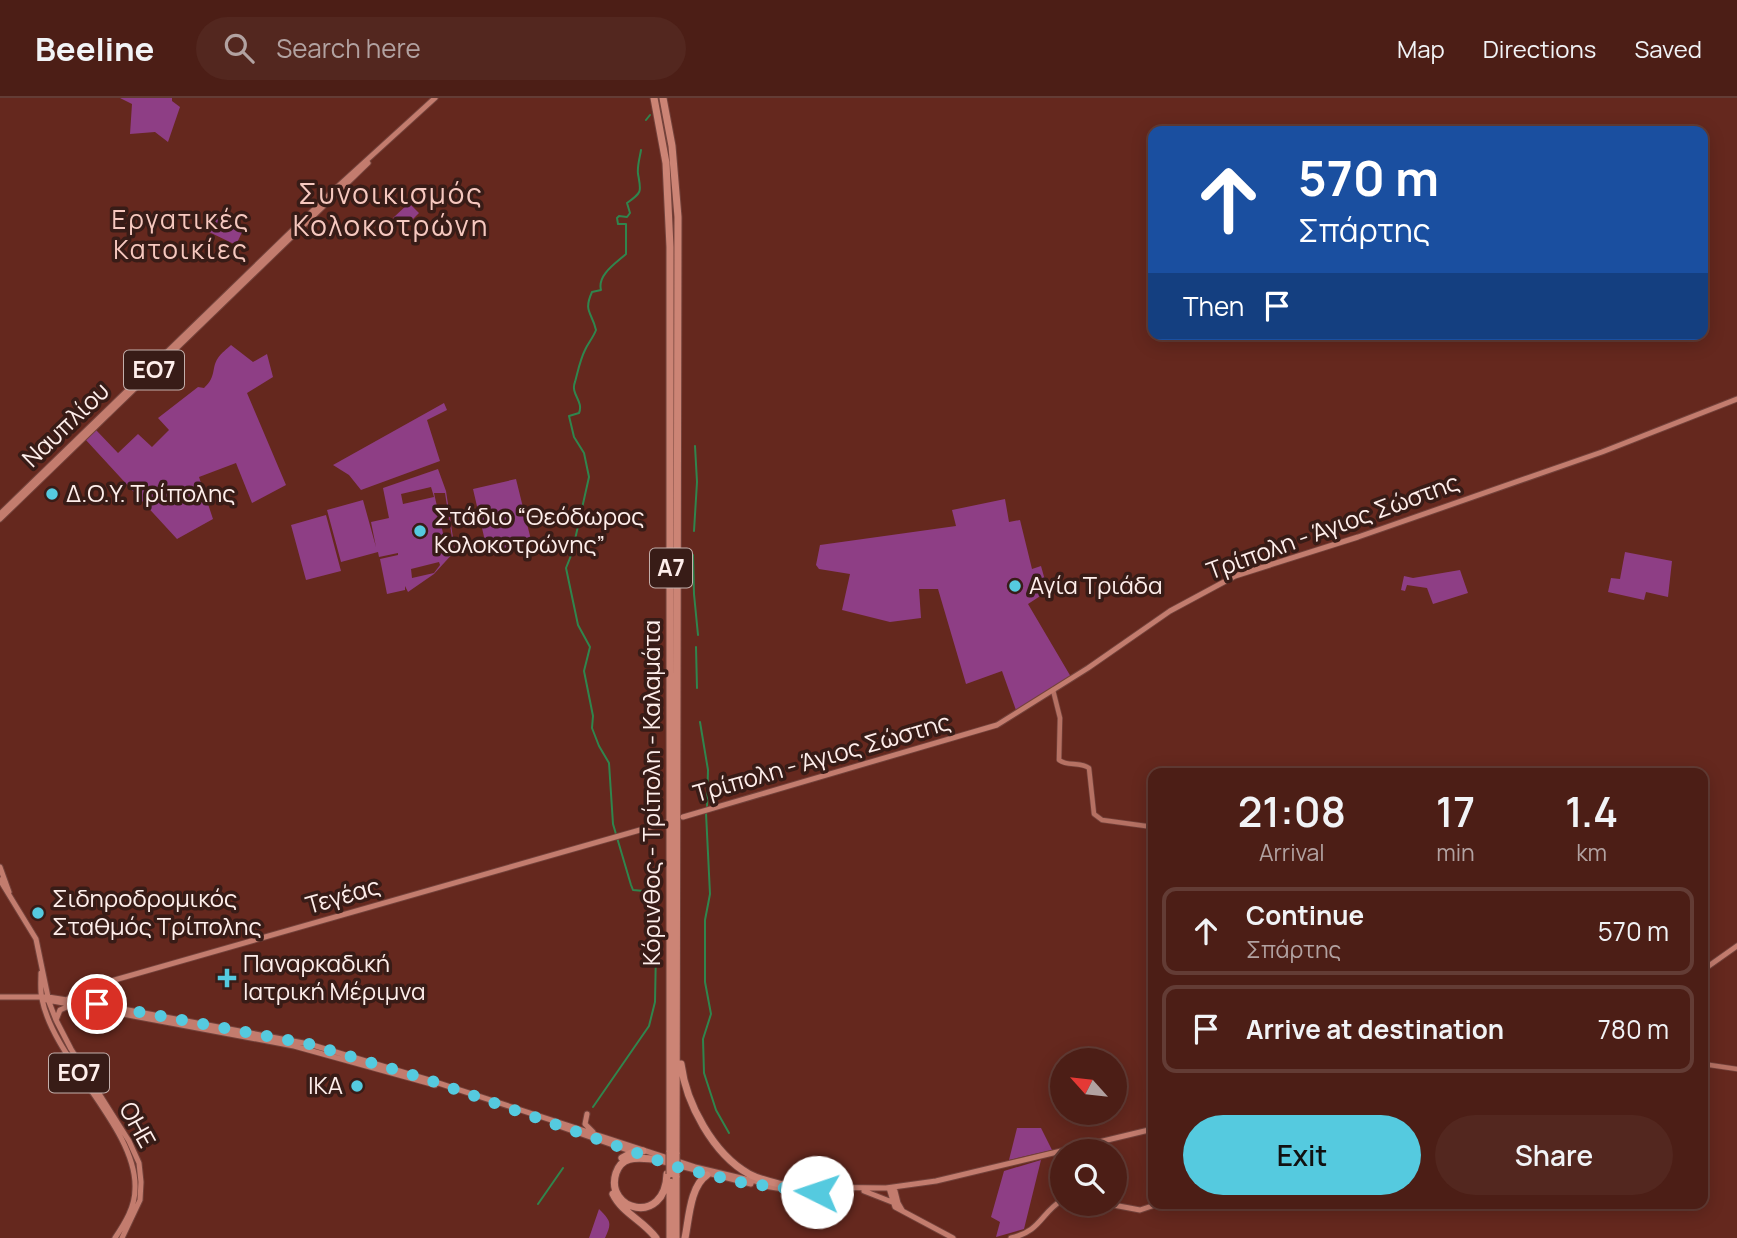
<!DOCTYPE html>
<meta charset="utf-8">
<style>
:root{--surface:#4c1e16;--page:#53271f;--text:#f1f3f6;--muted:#b2a2a1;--line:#633c35;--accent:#55cadf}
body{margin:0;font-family:Manrope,sans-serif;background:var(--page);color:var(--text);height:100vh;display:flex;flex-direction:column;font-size:26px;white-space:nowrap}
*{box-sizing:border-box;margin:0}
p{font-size:23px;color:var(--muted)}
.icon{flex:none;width:38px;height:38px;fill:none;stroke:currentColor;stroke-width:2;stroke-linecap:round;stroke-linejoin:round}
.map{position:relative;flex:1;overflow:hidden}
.drawer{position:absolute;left:1148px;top:670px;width:560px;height:441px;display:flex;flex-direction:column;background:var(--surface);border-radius:14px;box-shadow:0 4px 18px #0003,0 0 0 2px var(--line)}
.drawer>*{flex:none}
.hud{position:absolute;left:1148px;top:28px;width:560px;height:214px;border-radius:14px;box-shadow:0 4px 18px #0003,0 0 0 2px var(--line);background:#1a4fa0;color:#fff;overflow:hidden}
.needle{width:46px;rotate:297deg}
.controls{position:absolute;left:1050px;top:950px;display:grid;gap:14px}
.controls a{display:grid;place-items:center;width:77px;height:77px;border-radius:50%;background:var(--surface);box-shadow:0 4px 18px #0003,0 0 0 2px var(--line);font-size:35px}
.pin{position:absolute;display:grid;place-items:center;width:60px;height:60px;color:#fff;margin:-30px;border:4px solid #fff;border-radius:50%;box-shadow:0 2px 7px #0007}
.me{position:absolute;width:77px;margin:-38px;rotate:274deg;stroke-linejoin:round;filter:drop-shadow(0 0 5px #0008)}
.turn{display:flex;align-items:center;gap:24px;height:147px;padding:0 35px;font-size:32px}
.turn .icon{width:91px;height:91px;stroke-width:2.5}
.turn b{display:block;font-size:49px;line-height:60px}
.then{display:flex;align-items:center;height:66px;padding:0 35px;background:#0003;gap:14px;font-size:26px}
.eta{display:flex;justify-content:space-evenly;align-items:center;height:119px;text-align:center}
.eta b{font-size:42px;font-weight:600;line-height:49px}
.action{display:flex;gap:14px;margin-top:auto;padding:14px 35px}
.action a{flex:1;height:80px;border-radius:42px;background:var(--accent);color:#111;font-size:28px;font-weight:600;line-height:80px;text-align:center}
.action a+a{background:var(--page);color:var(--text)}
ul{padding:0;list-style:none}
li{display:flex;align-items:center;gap:21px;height:88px;margin:0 14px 10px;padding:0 21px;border:4px solid var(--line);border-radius:14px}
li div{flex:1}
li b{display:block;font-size:26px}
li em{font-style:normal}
header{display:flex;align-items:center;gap:42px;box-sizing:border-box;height:98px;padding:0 35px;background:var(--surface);border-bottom:2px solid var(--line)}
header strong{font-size:33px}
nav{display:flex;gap:38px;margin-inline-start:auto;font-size:24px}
.search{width:490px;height:63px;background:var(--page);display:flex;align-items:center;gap:18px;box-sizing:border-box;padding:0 24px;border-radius:38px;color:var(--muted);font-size:26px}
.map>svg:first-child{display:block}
</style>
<header>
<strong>Beeline</strong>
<div class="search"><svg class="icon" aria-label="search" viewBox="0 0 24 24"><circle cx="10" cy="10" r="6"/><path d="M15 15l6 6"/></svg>Search here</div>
<nav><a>Map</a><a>Directions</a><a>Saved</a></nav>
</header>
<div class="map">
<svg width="1737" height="1140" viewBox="0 0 1737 1140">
<rect width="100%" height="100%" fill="#65281e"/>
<path fill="#8e3e85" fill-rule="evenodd" d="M 120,0 L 172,0 L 172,3 L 180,9 L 168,44 L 155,34 L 130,36 L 132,6 Z
M 409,105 L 419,115 L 403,131 L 393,120 Z
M 215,117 L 243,132 L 236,147 L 207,133 Z
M 231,247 L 253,264 L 267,256 L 273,279 L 247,295 L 286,387 L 252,405 L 236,365 L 199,379 L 213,421 L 177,441 L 85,341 L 96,332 L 118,355 L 138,336 L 152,349 L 169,332 L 158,320 L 198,289 L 204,290 C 217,278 211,270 218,260 C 221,255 227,251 231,247 Z
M 444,305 L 447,312 L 427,322 L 440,363 L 361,392 L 349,377 L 333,367 Z
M 438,371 L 446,393 L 455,453 L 434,476 L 408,494 L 405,488 L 405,492 L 387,496 L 380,461 L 398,457 L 398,455 L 379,459 L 378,454 L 341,464 L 327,412 L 363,402 L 376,449 L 371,424 L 389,420 L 383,390 ZM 431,389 L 434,399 L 403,406 L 401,396 ZM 434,395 L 445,395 L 454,452 L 451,455 L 447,453 ZM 439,464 L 440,467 L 434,475 L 412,480 L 411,471 Z
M 516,381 L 532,446 L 488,456 L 473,391 Z
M 1005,401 L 1009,424 L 1020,422 L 1032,471 L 1041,468 L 1048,493 L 1028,506 L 1071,579 L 1017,615 L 1002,573 L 966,586 L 938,491 L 919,491 L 921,520 L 890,524 L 842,512 L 850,476 L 819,471 L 816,467 L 820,447 L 956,428 L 952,412 Z
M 326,417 L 341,473 L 306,482 L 291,427 Z
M 1625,454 L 1672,463 L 1668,499 L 1646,494 L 1644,502 L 1608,494 L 1611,480 L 1620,481 Z
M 1460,472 L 1468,495 L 1433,506 L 1427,490 L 1407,487 L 1405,493 L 1401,492 L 1404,478 L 1413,480 Z
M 1017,1030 L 1041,1030 L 1052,1052 L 1009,1062 Z
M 1041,1062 L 1024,1131 L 996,1139 L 1000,1124 L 991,1119 L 1004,1073 Z
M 599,1111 C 611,1123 612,1125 605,1140 L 589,1140 Z"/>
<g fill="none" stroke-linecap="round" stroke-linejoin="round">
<path stroke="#30854d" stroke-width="2" d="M 646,22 L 650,17
M 694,433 L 697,384 L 695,348
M 693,457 L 694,496 L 698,537
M 696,549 L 697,590
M 700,624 L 708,672 L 707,709
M 706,715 L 710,796 L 705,822 L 705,884 L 711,916 L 703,941 L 704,975 L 716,1012 L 729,1035
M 593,1009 L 649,928 L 655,904 L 657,798 L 655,794 L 633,792 L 631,787 L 613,726 L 609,665 L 599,648 L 592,630 L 593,618 L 584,573 L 590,549 L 578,527 L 566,470 L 572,455 L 589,379 L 584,355 L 574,339 L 569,318 L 579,315 C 584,303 570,296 575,284 C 578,273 580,262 585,252 C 588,245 593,240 596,232 C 592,214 583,214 592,194 L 601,192 C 597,177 616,165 626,156 L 626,126 L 618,126 L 617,120 L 619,118 L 627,119 L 630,115 L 627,105 C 643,94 641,93 638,76 C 637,68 640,59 641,52
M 538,1106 L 563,1070"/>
<defs>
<path id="minor" d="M 1053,592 L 1060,620 L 1059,662 C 1068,669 1079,663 1089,670 L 1094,716 L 1102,722 L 1153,729
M 1703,966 L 1737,971"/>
<path id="major" d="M 0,416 L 335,91 L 435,0
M 0,421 L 368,65
M 683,719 L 997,627 L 1088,570 L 1170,513 L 1235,478 L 1358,439 L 1602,354 L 1737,301
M 0,769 L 9,794
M 0,782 L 36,841 L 49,904 L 56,922 L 71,951 L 129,1043 L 139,1065 L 141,1084 L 140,1102 L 122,1140
M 1703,872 L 1737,848
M 41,875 C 41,883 40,893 42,901 C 54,963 138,1031 135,1091 C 135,1109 125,1125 115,1140
M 0,899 L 48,899 L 112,909 L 309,946 L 426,981 L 695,1069 L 767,1086
M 42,901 L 294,948 L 435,987
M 67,902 L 75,895 L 83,891 L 668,724
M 56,922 L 60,912 L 69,908
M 587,1016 L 585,1026 L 593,1034
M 553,1026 L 633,1054
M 652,1061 L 751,1086
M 764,1088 L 796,1093
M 791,1089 L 889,1090
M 894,1089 L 898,1105 L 902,1112
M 886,1090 L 936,1083 L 1153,1031
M 889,1090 L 895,1109 L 953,1140
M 864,1093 L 892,1104
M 1108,1106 L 1140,1112 L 1158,1106
M 1011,1140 C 1041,1133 1040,1116 1062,1102"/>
<path id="highway" d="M 654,0 L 666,65 L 670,149 L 670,1054
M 663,0 L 672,48 L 678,119 L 676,1056
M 681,966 C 686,1005 713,1056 749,1076 C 762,1083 777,1085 791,1089
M 622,1060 L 633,1054 L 643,1053
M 653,1061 C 638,1060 622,1057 616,1075 C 604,1112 665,1129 667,1076
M 613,1096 C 622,1115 644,1123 656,1140
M 670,1140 L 670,1084
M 676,1140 L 676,1078
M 685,1140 C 689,1121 690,1088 707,1077"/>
</defs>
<use href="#minor" stroke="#73423b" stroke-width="6"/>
<use href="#major" stroke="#73423b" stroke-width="7"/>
<use href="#highway" stroke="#73423b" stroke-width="9"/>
<use href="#minor" stroke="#b67163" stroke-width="4.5"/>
<use href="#major" stroke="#c37c6e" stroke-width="5"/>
<use href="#highway" stroke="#cc8475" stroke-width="7"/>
<defs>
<path id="highway-bridge" d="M 676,1056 L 676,1078
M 670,1076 L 670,1054"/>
</defs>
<use href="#highway-bridge" stroke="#73423b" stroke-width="9" stroke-linecap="butt"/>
<use href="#highway-bridge" stroke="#cc8475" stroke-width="7"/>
</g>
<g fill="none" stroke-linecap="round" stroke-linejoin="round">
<path stroke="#55cadf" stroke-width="12" stroke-dasharray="0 21.6" d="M 97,906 L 309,946 L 426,981 L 677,1069 L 744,1085 L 817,1094"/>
</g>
<g fill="#55cadf" stroke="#381c17" stroke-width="2.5">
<circle cx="52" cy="396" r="7"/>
<circle cx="420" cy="433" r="7"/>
<circle cx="1015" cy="488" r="7"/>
<circle cx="38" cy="815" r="7"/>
<path d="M223.5 869.5h7v7h7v7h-7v7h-7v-7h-7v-7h7z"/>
<circle cx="357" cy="988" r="7"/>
</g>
<g text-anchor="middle" stroke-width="7" stroke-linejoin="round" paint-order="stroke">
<g fill="#381c17" stroke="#c3afab" stroke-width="2">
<rect x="124" y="252.5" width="60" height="39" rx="5"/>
<rect x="650" y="450.5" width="42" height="39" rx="5"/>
<rect x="49" y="955.5" width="60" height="39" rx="5"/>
</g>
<g font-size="23" font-weight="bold" fill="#feeeeb">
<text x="154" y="280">ΕΟ7</text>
<text x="671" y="478">Α7</text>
<text x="79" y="983">ΕΟ7</text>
</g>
<g font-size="24" fill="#feeeeb" stroke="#381c17">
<text transform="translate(66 327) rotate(-44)" y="8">Ναυπλίου</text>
<text transform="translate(1333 429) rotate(-20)" y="8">Τρίπολη - Άγιος Σώστης</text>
<text transform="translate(822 660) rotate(-16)" y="8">Τρίπολη - Άγιος Σώστης</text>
<text transform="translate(652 695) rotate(-90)" y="8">Κόρινθος - Τρίπολη - Καλαμάτα</text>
<text transform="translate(343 798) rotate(-16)" y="8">Τεγέας</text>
<text transform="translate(137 1027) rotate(61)" y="8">ΟΗΕ</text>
</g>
<g font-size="24" fill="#feeeeb" stroke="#381c17" text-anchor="start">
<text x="66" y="404">Δ.Ο.Υ. Τρίπολης</text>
<text x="434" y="427">Στάδιο “Θεόδωρος<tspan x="434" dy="28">Κολοκοτρώνης”</tspan></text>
<text x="1029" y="496">Αγία Τριάδα</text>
<text x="52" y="809">Σιδηροδρομικός<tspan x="52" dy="28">Σταθμός Τρίπολης</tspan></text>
<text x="243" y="874">Παναρκαδική<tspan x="243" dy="28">Ιατρική Μέριμνα</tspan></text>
<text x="343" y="996" text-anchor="end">ΙΚΑ</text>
</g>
<g font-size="26" letter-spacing="2" fill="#f6c8bf" stroke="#381c17">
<text x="181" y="131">Εργατικές<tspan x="181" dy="30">Κατοικίες</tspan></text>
</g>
<g font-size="28" letter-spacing="2" fill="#f6c8bf" stroke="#381c17">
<text x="391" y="106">Συνοικισμός<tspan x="391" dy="32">Κολοκοτρώνη</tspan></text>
</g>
</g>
</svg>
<div class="controls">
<a><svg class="needle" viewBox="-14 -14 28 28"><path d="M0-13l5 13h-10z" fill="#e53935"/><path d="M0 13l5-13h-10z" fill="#b2a2a1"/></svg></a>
<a><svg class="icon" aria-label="search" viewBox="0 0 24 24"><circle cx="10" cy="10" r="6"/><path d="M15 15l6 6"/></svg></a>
</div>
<div class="pin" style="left:97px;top:906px;background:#d93025"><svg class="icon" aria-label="arrive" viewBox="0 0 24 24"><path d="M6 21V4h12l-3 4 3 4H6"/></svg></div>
<svg class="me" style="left:817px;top:1094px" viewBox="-20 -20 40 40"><circle r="19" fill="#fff"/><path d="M0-13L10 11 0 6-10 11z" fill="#55cadf"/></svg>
<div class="hud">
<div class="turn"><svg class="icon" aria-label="ahead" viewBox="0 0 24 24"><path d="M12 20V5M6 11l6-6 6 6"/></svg><div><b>570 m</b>Σπάρτης</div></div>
<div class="then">Then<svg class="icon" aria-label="arrive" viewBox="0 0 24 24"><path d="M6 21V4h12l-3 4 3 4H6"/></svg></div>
</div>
<section class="drawer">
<div class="eta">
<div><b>21:08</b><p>Arrival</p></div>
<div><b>17</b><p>min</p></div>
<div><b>1.4</b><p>km</p></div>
</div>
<ul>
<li><svg class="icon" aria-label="ahead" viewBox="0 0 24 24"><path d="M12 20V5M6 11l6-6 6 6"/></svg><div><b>Continue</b><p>Σπάρτης</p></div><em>570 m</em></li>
<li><svg class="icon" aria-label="arrive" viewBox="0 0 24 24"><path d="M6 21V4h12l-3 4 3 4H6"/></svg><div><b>Arrive at destination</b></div><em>780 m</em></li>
</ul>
<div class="action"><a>Exit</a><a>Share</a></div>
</section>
</div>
